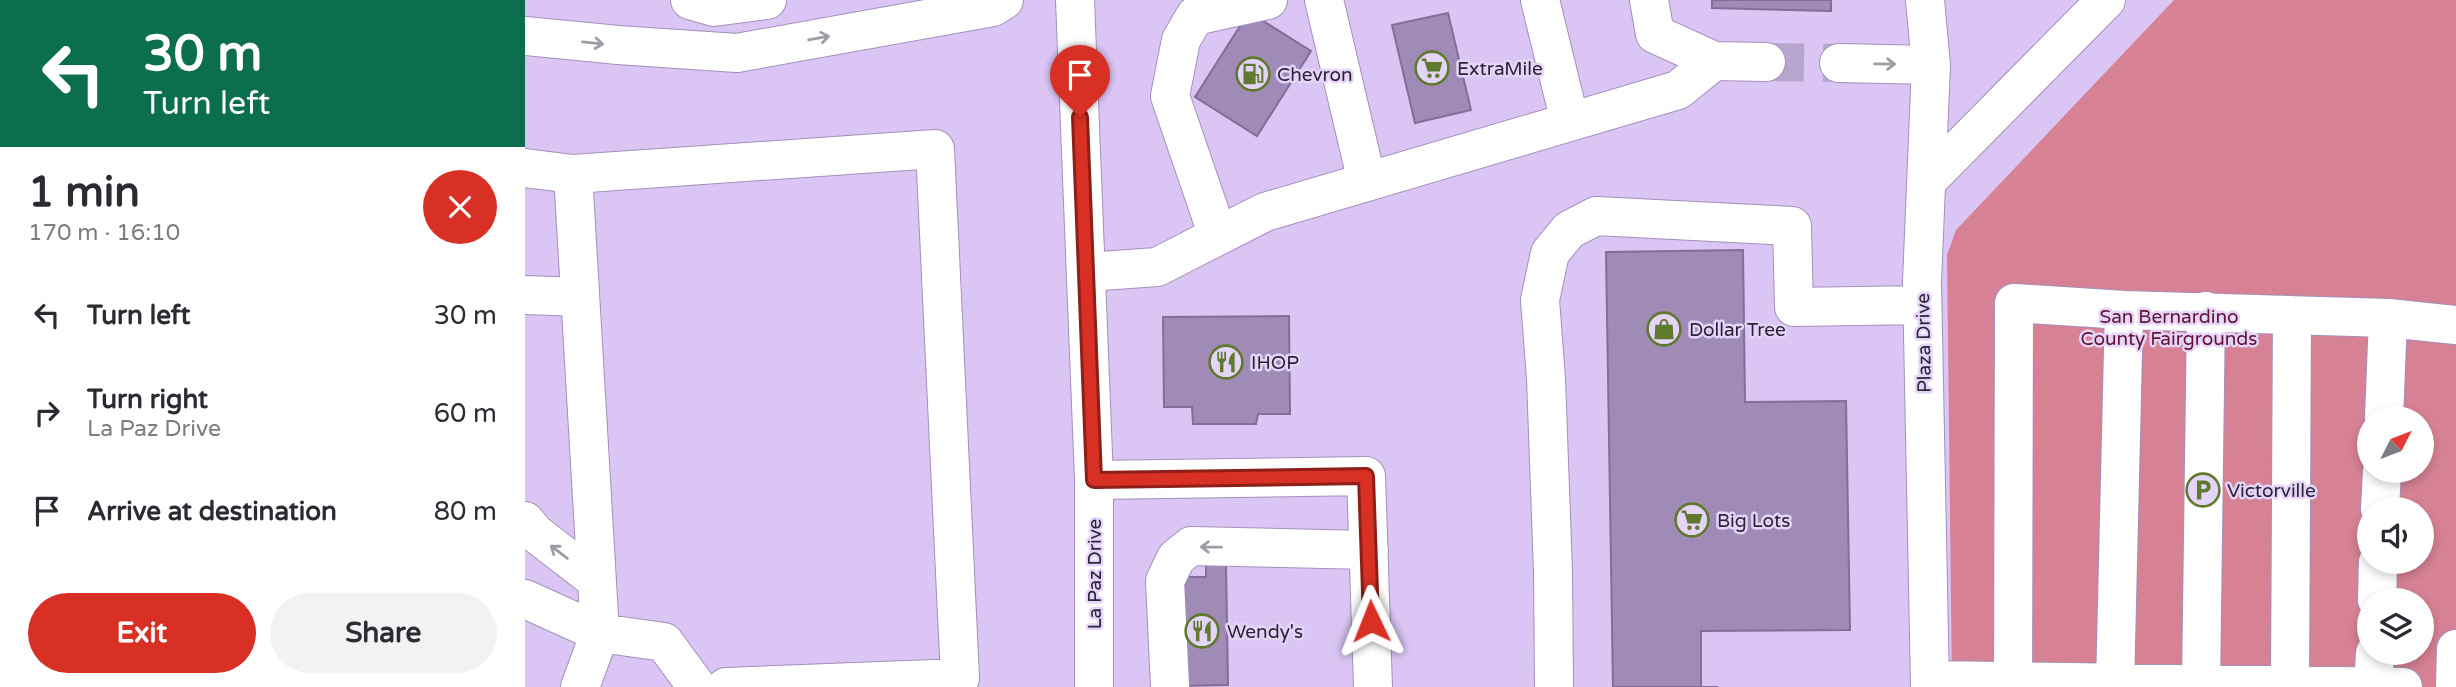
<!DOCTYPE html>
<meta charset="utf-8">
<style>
:root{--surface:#fff;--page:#f2f2f3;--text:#2b2b33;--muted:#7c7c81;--accent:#d93025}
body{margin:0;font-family:"Varela Round",sans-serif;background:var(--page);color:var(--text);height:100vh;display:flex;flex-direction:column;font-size:26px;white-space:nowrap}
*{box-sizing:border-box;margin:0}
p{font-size:23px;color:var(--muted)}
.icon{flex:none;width:38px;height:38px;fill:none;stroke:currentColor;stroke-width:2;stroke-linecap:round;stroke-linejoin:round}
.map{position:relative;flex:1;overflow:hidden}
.details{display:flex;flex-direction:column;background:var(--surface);width:525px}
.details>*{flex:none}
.guide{background:#0b6e4f;color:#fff;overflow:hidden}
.needle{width:46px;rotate:48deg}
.buttons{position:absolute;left:1832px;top:406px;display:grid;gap:14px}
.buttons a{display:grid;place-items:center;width:77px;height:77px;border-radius:50%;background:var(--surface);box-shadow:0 4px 10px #0003;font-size:35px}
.pin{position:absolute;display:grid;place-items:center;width:60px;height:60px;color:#fff;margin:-72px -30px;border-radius:50% 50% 50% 0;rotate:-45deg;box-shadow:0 0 7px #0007}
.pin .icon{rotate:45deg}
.me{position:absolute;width:77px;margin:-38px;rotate:358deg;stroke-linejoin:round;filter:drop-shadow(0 0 5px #0008)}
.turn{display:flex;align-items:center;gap:24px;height:147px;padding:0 28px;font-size:32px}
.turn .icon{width:91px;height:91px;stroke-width:2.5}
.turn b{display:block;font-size:49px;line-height:60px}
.round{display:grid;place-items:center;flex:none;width:74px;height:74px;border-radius:37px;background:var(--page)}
.head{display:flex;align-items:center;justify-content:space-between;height:119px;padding:0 28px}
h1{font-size:42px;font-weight:700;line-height:52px}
.cta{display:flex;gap:14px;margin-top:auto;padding:14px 28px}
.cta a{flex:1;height:80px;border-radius:42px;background:var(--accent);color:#fff;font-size:28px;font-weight:700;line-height:80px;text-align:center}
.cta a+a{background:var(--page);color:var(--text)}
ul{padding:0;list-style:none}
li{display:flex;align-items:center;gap:21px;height:98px;padding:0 28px}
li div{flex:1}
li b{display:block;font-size:26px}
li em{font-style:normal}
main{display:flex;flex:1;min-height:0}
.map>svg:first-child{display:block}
</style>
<main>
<section class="details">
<div class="guide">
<div class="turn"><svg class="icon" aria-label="left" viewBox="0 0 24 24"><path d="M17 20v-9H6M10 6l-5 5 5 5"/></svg><div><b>30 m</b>Turn left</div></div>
</div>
<div class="head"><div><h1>1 min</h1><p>170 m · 16:10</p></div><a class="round" style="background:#d93025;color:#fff"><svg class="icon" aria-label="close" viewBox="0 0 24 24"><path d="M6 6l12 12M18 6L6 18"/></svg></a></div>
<ul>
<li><svg class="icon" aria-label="left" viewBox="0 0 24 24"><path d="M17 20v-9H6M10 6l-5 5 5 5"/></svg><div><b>Turn left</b></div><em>30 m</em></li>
<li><svg class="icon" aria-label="right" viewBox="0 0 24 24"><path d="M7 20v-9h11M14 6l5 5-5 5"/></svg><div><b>Turn right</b><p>La Paz Drive</p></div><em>60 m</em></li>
<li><svg class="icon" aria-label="arrive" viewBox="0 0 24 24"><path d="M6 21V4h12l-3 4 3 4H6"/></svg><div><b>Arrive at destination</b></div><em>80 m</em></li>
</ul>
<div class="cta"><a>Exit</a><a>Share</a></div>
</section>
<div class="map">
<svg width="1931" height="687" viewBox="0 0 1931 687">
<rect width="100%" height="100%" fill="#dac5f4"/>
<path fill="#d68194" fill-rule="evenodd" d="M 1649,0 L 1931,0 L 1931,687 L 1427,687 L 1422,255 L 1431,230 ZM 1844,418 L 1897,418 L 1897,471 L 1844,471 ZM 1844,509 L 1897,509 L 1897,562 L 1844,562 ZM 1844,600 L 1897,600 L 1897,653 L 1844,653 Z"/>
<path fill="#9f8bb6" stroke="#826e98" stroke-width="2" d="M 1187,0 L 1306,0 L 1306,11 L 1187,8 Z
M 724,12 L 786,51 L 732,136 L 670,97 Z
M 923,13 L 946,110 L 890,123 L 867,25 Z
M 1218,250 L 1220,402 L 1321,401 L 1325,630 L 1176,631 L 1176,687 L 1193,687 L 1088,687 L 1081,252 Z
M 764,316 L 765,414 L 733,414 L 731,424 L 668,424 L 667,407 L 639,407 L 638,317 Z
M 681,563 L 701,563 L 703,685 L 652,686 L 650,577 L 681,577 Z"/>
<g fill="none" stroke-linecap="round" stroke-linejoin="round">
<path stroke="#b7a5ce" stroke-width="38" stroke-dasharray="38 19" stroke-linecap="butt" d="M 1241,62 L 1314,63"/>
<defs>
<path id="minor" d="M 799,0 L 842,182
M 1015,0 L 1045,122
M 1124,0 L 1130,34 L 1189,61 L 1241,62
M 1400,0 L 1406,65 L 1397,282 L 1405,687
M 1314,63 L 1406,65
M 0,168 L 48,174 L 410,149 L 435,678 L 201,687
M 48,174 L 75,633 L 55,687
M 1401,182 L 1581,0
M 693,236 L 645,96 L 656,40 L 670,16 L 743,0
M 562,272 L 632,267 L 740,212 L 1153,90 L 1189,61
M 0,295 L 55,297
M 1859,418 L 1863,318
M 569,480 L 841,476 L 848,687
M 1855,509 L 1857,471
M 0,521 L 10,533 L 71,580
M 0,599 L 75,633 L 139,642 L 172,687
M 1852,600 L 1853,562
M 1405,680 L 1878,687
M 645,687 L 640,581 L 651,558 L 666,546 L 844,550
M 1029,687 L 1028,572 L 1021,379 L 1015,300 L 1025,253 L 1044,230 L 1071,216 L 1267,226 L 1269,307 L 1397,305
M 1488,687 L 1489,303 L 1599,310 L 1863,318 L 1931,325
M 1590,687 L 1599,310
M 1676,687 L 1681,311
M 1765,687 L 1767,315
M 1848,687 L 1850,653
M 1930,687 L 1931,649"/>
<path id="major" d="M 550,0 L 569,480 L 569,687"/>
<path id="highway" d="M 165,0 L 189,7 L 242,0
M 0,36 L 93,45 L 212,53 L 468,7 L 479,0"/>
</defs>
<use href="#minor" stroke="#a490bb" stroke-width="40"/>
<use href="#major" stroke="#a490bb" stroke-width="40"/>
<use href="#highway" stroke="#a490bb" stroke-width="40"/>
<use href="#minor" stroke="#fff" stroke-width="38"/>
<use href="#major" stroke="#fff" stroke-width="38"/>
<use href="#highway" stroke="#fff" stroke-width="38"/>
</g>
<defs><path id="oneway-shaft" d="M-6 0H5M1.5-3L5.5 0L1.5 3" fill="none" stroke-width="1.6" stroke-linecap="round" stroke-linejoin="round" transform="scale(1.75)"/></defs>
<g stroke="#a09ca4">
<use href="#oneway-shaft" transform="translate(294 38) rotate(-10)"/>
<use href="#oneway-shaft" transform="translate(68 43) rotate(6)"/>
<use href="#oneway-shaft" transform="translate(1360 64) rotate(1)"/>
<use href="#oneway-shaft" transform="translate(686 547) rotate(-179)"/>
<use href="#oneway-shaft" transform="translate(34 552) rotate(-143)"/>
</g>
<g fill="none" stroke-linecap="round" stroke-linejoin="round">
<defs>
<path id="route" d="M 555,117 L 569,480 L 841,476 L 846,621"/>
</defs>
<use href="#route" stroke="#8d1f18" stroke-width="18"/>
<use href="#route" stroke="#d93025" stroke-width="12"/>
</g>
<defs>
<symbol id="supermarket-ring" viewBox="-11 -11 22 22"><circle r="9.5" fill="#e5d4fa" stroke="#5f792d" stroke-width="1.5"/><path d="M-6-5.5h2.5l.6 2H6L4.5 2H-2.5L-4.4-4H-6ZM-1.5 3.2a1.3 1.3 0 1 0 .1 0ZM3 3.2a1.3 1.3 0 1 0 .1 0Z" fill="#5f792d"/></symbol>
<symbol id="fuel-ring" viewBox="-11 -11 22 22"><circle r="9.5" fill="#e5d4fa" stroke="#5f792d" stroke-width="1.5"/><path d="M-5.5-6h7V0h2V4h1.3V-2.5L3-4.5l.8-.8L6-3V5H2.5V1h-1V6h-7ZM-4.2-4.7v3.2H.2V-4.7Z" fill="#5f792d"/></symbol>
<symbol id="shop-ring" viewBox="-11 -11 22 22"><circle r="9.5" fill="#e5d4fa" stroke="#5f792d" stroke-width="1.5"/><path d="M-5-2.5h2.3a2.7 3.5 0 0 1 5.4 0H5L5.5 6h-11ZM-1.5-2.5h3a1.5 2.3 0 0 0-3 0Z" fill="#5f792d"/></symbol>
<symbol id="restaurant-ring" viewBox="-11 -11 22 22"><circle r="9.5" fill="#e5d4fa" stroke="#5f792d" stroke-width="1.5"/><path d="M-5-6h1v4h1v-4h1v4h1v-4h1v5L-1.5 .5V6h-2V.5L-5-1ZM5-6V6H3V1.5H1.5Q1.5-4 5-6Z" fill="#5f792d"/></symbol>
<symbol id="parking-ring" viewBox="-11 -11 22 22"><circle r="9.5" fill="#e5d4fa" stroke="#5f792d" stroke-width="1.5"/><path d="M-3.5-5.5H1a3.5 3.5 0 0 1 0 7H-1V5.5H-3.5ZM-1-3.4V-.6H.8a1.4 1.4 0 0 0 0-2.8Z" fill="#5f792d"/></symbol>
</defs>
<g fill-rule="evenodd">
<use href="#supermarket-ring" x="888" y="49" width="38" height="38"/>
<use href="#fuel-ring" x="709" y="55" width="38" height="38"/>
<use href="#shop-ring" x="1120" y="310" width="38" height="38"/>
<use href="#restaurant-ring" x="682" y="343" width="38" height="38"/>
<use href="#parking-ring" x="1659" y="471" width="38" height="38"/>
<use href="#supermarket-ring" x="1148" y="501" width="38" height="38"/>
<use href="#restaurant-ring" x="658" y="612" width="38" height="38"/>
</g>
<g text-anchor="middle" stroke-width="5" stroke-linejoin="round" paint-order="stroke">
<g font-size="19" fill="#2c2435" stroke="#e5d4fa" text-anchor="start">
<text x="932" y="75">ExtraMile</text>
<text x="752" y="81">Chevron</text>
<text x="1164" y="336">Dollar Tree</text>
<text x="726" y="369">IHOP</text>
<text x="1702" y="497">Victorville</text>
<text x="1192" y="527">Big Lots</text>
<text x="702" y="638">Wendy's</text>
</g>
<g font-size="19" fill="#63142f" stroke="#e5d4fa">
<text x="1644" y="323">San Bernardino<tspan x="1644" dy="22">County Fairgrounds</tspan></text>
</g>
<g font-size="19" fill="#2c2435" stroke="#e5d4fa">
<text transform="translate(1398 343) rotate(-91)" y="7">Plaza Drive</text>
<text transform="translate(569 574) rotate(-90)" y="7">La Paz Drive</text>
</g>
</g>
</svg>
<div class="buttons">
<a><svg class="needle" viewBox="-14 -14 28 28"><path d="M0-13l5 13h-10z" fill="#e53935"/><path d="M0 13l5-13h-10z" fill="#7c7c81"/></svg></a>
<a><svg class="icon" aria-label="sound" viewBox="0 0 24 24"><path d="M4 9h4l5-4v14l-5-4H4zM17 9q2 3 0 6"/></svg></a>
<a><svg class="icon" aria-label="layers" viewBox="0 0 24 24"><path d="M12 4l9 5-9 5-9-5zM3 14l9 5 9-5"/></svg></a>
</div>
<div class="pin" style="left:555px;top:117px;background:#d93025"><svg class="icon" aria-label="arrive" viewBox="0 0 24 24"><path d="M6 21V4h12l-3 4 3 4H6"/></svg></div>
<svg class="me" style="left:846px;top:621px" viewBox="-20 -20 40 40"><path d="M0-17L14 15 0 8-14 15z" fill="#d93025" stroke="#fff" stroke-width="4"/></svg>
</div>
</main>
